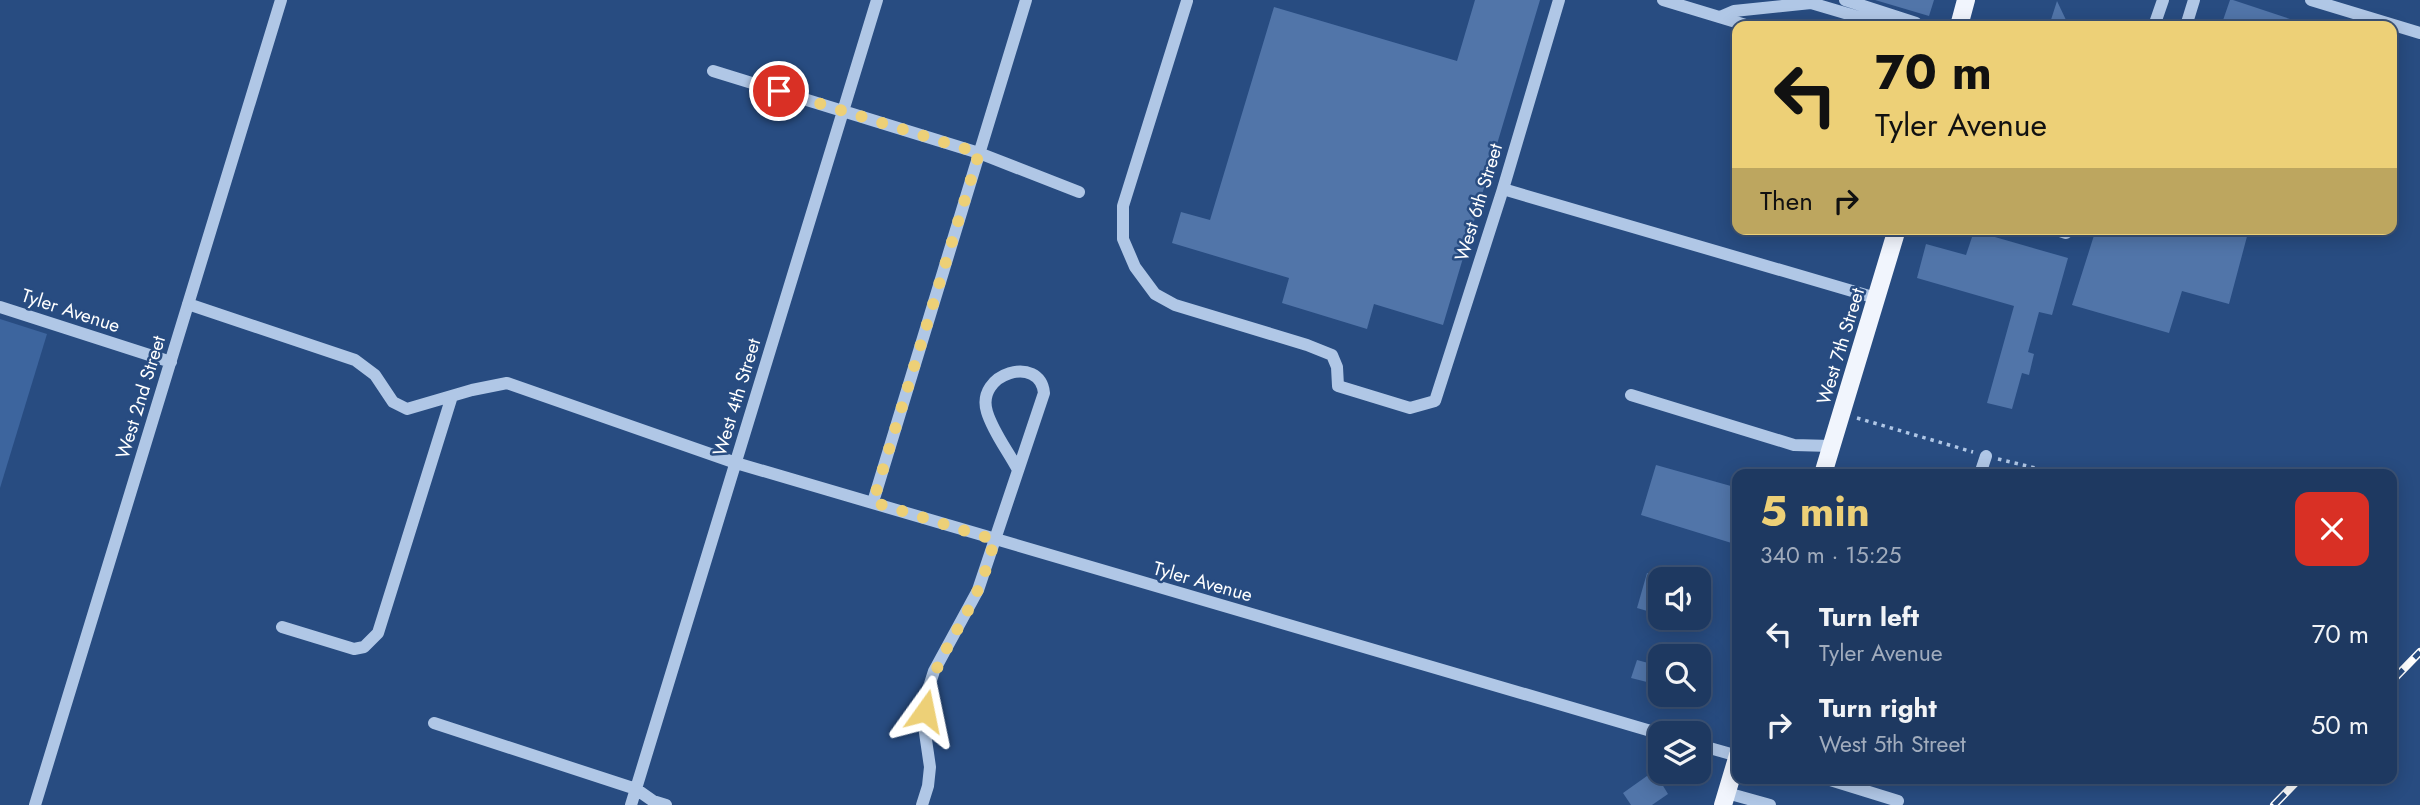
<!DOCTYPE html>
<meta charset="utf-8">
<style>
:root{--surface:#1e3961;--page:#2b446a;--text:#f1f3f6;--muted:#a1acbd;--line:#3c5376;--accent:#edd077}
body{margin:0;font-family:Jost,sans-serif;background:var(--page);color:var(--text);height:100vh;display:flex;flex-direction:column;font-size:26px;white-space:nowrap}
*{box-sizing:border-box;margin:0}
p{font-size:23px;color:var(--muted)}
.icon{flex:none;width:38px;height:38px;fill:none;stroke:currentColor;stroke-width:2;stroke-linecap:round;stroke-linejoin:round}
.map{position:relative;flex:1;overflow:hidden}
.details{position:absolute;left:1732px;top:469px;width:665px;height:315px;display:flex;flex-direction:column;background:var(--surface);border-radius:14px;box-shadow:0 4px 18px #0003,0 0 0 2px var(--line)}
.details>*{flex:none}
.top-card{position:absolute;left:1732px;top:21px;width:665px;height:214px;border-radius:14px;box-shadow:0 4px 18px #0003,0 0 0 2px var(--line);background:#edd077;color:#111;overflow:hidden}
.fabs{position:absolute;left:1648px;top:567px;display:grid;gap:14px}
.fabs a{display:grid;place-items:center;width:63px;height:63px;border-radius:14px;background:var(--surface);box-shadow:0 4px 18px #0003,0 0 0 2px var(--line);font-size:35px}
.pin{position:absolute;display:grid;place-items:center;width:60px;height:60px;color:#fff;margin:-30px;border:4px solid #fff;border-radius:50%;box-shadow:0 2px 7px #0007}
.me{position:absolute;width:77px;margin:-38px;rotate:12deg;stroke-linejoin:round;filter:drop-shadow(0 0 5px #0008)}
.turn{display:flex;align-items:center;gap:24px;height:147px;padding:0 28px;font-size:32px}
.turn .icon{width:91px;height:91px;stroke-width:2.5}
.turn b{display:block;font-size:49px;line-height:60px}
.then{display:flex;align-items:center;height:66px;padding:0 28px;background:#0003;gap:14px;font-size:26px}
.round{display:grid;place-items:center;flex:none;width:74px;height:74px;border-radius:14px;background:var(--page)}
.head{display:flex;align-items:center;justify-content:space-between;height:119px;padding:0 28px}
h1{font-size:42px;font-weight:700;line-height:52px;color:var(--accent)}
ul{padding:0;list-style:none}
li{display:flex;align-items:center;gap:21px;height:91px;padding:0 28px}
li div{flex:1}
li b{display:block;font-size:26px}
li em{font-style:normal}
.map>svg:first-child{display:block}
</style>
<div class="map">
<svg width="2420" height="805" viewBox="0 0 2420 805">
<rect width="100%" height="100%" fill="#284c81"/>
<path fill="#3d659e" d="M 0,319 L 47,334 L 0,488 Z"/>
<path fill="#5175a9" d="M 1475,0 L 1540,0 L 1443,325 L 1374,304 L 1367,329 L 1282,303 L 1289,278 L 1172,243 L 1181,212 L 1210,220 L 1274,7 L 1457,61 Z
M 1875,0 L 1934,0 L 1929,16 Z
M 2230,0 L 2233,0 L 2311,26 L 2221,26 Z
M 2057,1 L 2066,20 L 2083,26 L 2049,26 Z
M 2096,229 L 2249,229 L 2229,304 L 2182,291 L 2169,333 L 2072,305 Z
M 1974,231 L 2068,258 L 2052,315 L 2039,312 L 2028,352 L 2034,354 L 2029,375 L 2022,373 L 2012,409 L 1987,403 L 2014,306 L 1917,278 L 1926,244 L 1966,255 Z
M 1656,465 L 1738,488 L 1738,545 L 1641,515 Z
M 1902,469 L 1919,473 L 1918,474 L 1901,474 Z
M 1647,573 L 1668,578 L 1661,579 L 1661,615 L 1637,608 Z
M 1637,660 L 1652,664 L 1647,682 L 1631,678 Z
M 1654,771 L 1668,794 L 1652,805 L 1631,805 L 1623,793 Z"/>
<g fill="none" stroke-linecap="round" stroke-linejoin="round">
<path stroke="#b0c7e6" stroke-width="3.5" stroke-dasharray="3.5 5" stroke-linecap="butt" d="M 1857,418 L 1973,452
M 1998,459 L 2060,474"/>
<path stroke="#b0c7e6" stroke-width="12" d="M 1663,0 L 1749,26
M 1845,0 L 1916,23 L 1918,26
M 2311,0 L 2420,33
M 1187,1 L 1123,206 L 1123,239 L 1135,267 L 1155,294 L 1175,305 L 1307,345 L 1332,355 L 1337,367 L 1338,386 L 1410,408 L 1435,401 L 1503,189 L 1559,0
M 1720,17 L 1734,11 L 1811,3 L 1889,26
M 2154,26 L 2163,0
M 2186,26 L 2194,0
M 713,71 L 979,153 L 1079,192
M 1503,189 L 1876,298
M 2054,229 L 2066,233 L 2067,229
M 188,304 L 355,360 L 375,375 L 393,402 L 407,409 L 472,390 L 507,383 L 736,463 L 1661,734
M 0,307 L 171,362
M 1631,395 L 1794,445 L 1831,446
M 1980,474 L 1986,456
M 873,502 L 1026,0
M 282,627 L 354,649 L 364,647 L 378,633 L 452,396
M 434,723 L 636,789 L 653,801 L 666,805
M 1699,745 L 1738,756
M 1827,779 L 1898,801
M 1727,793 L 1770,805
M 35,805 L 281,0
M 631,805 L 877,0
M 922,805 L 928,786 L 930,767 L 924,726 L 927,693 L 934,671 L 978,590 L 1044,393 C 1040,354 975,373 987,412 C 993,432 1008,451 1018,470"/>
<path stroke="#f1f5fd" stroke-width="18" d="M 1959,26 L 1966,0
M 1823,474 L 1897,229
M 1723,805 L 1738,755"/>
<defs>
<path id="rail" d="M 2392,681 L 2420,652
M 2274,805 L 2299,779"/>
</defs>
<use href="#rail" stroke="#fff" stroke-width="8"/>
<use href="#rail" stroke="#284c81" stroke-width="5" stroke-dasharray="16" stroke-linecap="butt"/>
</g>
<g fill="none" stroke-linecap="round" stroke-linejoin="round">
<path stroke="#edd077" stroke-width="12" stroke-dasharray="0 21.6" d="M 779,91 L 979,153 L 873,502 L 995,540 C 989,557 985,576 977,592 C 959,632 930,666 925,711"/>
</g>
<g text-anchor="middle" stroke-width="5" stroke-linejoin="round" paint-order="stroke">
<g font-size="19" fill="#fff" stroke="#284c81">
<text transform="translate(1478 202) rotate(-73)" y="7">West 6th Street</text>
<text transform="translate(71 310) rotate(18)" y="7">Tyler Avenue</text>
<text transform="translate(1840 346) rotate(-73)" y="7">West 7th Street</text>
<text transform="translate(140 397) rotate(-73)" y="7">West 2nd Street</text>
<text transform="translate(736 397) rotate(-73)" y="7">West 4th Street</text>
<text transform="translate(1203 581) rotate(16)" y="7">Tyler Avenue</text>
</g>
</g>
</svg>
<div class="fabs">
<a><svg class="icon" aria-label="sound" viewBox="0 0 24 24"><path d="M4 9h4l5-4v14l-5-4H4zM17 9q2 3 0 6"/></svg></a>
<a><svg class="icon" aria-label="search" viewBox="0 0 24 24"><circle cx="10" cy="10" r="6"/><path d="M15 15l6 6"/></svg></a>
<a><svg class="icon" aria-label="layers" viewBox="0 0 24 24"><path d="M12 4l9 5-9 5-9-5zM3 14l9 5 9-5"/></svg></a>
</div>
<div class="pin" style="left:779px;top:91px;background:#d93025"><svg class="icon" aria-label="arrive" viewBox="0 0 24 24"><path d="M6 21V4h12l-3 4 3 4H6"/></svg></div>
<svg class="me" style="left:925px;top:711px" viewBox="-20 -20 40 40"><path d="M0-17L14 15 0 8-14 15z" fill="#edd077" stroke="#fff" stroke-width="4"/></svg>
<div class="top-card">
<div class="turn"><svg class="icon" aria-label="left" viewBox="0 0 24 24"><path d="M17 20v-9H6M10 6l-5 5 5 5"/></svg><div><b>70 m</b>Tyler Avenue</div></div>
<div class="then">Then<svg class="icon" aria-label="right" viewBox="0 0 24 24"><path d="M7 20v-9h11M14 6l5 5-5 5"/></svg></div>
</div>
<section class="details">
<div class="head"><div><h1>5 min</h1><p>340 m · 15:25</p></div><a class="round" style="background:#d93025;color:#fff"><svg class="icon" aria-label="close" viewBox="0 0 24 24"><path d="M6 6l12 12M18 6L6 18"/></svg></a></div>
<ul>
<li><svg class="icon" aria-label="left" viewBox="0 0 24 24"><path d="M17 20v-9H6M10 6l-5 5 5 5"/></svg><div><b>Turn left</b><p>Tyler Avenue</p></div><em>70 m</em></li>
<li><svg class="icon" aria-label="right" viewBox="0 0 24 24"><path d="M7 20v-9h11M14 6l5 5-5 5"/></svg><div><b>Turn right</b><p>West 5th Street</p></div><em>50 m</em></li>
</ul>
</section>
</div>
